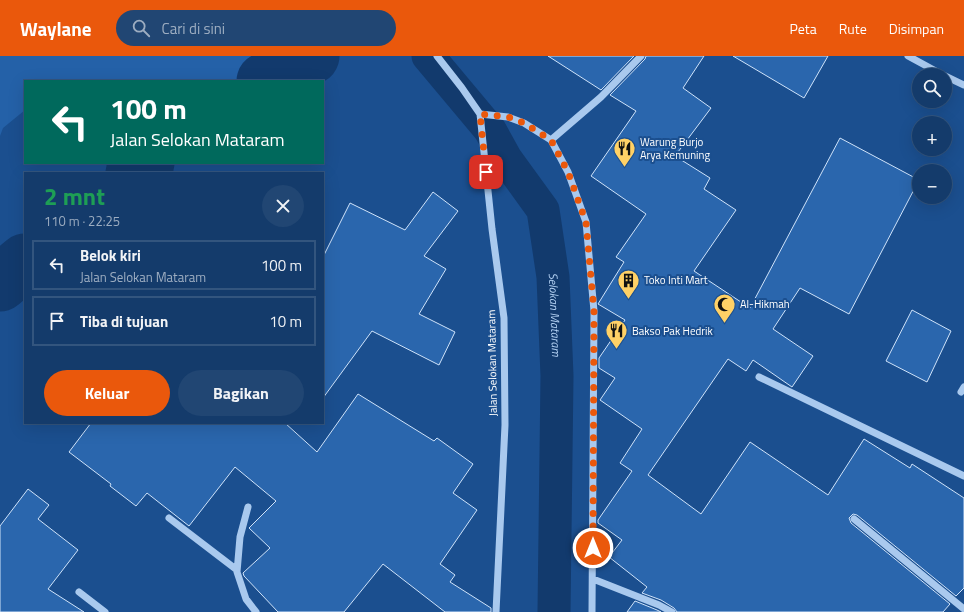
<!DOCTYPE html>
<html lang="id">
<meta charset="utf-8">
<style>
:root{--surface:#143b6b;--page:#214673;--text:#f1f3f6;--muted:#9dadc1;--line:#33557e;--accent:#ea580c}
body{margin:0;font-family:"Titillium Web",sans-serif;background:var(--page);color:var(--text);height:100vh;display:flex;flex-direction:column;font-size:15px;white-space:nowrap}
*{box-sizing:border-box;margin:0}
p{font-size:13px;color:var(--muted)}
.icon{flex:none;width:22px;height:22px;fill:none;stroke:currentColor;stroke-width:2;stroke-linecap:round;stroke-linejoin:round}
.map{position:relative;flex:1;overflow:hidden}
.drawer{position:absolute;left:24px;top:116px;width:300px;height:252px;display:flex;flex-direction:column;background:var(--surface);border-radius:0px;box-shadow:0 4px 16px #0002,0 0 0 1px var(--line)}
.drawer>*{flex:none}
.guide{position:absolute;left:24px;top:24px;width:300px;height:84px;border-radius:0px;box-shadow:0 4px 16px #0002,0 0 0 1px var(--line);background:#00695c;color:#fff;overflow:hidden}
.buttons{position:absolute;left:912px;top:12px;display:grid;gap:8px}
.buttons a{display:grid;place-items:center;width:40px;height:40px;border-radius:50%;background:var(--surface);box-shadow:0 4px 16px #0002,0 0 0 1px var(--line);font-size:20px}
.pin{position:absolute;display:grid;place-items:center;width:34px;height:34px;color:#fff;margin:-17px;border-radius:8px;box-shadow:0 2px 6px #0006}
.me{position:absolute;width:44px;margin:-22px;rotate:0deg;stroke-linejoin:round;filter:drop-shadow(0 0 3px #0008)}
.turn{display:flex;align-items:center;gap:14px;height:84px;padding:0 20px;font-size:18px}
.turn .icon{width:52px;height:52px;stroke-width:2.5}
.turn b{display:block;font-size:28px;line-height:34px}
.round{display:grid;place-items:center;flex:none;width:42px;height:42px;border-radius:21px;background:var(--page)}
.headline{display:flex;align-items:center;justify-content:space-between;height:68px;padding:0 20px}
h1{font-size:24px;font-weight:700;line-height:30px;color:#1e9e55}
.cta{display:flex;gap:8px;margin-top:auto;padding:8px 20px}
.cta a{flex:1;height:46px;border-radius:24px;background:var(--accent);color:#fff;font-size:16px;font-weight:700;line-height:46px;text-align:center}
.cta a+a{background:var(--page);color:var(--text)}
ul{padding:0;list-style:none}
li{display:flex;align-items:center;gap:12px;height:50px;margin:0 8px 6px;padding:0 12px;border:2px solid var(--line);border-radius:0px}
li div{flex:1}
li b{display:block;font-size:15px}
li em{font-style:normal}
header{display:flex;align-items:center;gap:24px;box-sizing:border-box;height:56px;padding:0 20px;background:var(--accent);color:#fff}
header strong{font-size:19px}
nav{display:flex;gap:22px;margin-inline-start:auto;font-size:14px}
.search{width:280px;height:36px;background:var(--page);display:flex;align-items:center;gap:10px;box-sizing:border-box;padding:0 14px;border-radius:22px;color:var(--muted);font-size:15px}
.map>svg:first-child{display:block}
</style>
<header>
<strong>Waylane</strong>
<div class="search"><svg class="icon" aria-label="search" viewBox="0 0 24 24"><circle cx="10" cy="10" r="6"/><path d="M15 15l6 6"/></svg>Cari di sini</div>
<nav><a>Peta</a><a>Rute</a><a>Disimpan</a></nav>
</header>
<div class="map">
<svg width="964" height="556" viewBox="0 0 964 556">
<rect width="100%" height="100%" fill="#1b4f8f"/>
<path fill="#2461a8" d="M 0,0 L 327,0 L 316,22 L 310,25 L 25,25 L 25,54 L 3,72 L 0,80 Z"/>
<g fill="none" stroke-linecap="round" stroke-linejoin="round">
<path stroke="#123a6d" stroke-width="33" id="s1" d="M 428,0 L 490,74 L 506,103 L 543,154 L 553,221 L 557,320 L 554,556"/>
<path stroke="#123a6d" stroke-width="57" d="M 265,25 L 311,0
M 134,117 L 146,107
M 0,227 L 25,206"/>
</g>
<path fill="#2a66ad" stroke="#cfe3fa" d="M 548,0 L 634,0 L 601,34 Z
M 646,0 L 704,0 L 683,32 L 711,52 L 675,100 L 710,122 L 704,133 L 736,154 L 694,215 L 750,252 L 840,82 L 919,124 L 849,258 L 800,232 L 773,273 L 813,300 L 792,331 L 753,304 L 746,315 L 728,303 L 648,419 L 701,458 L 750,386 L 828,439 L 864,383 L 910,412 L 912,408 L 964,442 L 964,532 L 956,540 L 857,459 L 853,458 L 849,462 L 851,467 L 950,548 L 943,556 L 677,556 L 674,552 L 661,544 L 642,537 L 647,531 L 609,501 L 622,484 L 598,467 L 598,464 L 632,415 L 620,407 L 642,373 L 600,344 L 615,322 L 599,312 L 599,302 L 625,264 L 598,248 L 624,206 L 616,201 L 646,158 L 591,120 L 636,55 L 610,39 L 645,3 Z
M 733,0 L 828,0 L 804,42 Z
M 433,136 L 458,155 L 424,200 L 446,213 L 419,258 L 455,276 L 439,309 L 372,275 L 323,342 L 323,201 L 350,147 L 405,174 Z
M 912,254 L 951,275 L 927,326 L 886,305 Z
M 358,338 L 434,385 L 437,382 L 473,408 L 453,437 L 477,454 L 440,508 L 455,519 L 450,526 L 491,552 L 491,556 L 445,556 L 383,508 L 344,556 L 278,556 L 244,520 L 243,517 L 270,492 L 249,472 L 276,445 L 235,411 L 189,470 L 147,437 L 136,450 L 110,430 L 111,428 L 69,396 L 91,367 L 285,367 L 317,396 Z
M 28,433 L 49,449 L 38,463 L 78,494 L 48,533 L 84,556 L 0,556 L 0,470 Z
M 635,545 L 657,554 L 661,556 L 627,556 Z"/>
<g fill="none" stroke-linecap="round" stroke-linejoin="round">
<path stroke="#a9c9ee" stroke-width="7" d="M 437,0 L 462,32 L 480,58 L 492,173 L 504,262 L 505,369 L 496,556
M 908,0 L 943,19
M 945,20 L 964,29
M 480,58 L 508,61 L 524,67 L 551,84 L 568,116 L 586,166 L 594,255 L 592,556
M 551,84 L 601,41 L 641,0
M 759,321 L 964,420
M 961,336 L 964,331
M 248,451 L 240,481 L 237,516 L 246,543 L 256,556
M 169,462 L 237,514
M 854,463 L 964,553
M 593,523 L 659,549 L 672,556
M 79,536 L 105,556"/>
</g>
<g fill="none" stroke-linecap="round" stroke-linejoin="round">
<path stroke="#ea580c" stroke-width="7" stroke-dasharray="0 12.6" d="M 486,116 L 480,58 L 508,61 L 524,67 L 551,84 L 568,116 L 586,166 L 594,255 L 593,492"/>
</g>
<defs>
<symbol id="restaurant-pin" viewBox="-11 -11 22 30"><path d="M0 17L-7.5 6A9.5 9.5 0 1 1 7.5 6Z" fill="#ffd166" stroke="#1b4f8f"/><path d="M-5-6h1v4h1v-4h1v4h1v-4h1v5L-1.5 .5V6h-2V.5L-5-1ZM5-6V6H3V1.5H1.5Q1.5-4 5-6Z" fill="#111"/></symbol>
<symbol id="building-pin" viewBox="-11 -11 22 30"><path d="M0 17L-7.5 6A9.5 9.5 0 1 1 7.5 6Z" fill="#ffd166" stroke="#1b4f8f"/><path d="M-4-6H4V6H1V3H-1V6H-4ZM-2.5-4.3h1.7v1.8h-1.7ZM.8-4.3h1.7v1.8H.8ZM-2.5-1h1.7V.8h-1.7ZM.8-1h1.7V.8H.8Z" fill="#111"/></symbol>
<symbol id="mosque-pin" viewBox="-11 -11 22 30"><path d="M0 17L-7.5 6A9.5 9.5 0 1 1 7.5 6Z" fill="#ffd166" stroke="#1b4f8f"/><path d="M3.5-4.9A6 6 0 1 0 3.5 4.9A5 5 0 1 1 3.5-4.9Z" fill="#111"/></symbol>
</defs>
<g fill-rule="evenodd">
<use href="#restaurant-pin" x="612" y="80" width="25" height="34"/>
<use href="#building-pin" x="616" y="212" width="25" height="34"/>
<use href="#mosque-pin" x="712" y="236" width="25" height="34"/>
<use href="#restaurant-pin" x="604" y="262" width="25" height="34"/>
</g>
<g text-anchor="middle" stroke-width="4" stroke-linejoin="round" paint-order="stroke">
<g font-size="11" fill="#fff" stroke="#1b4f8f" text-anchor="start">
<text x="640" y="90">Warung Burjo<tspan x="640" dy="13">Arya Kemuning</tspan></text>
<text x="644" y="228">Toko Inti Mart</text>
<text x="740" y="252">Al-Hikmah</text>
<text x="632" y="279">Bakso Pak Hedrik</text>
</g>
<g font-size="11" fill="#fff" stroke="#1b4f8f">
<text transform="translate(492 307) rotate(-91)" y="4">Jalan Selokan Mataram</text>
</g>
<g font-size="12" font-style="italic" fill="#b5d3f5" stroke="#1b4f8f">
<text dy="4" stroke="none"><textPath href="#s1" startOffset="298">Selokan Mataram</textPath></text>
</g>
</g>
</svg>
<div class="buttons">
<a><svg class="icon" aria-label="search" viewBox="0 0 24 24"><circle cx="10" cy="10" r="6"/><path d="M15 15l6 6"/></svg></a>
<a>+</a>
<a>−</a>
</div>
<div class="pin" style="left:486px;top:116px;background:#d93025"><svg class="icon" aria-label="arrive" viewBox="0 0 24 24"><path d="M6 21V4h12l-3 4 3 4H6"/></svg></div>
<svg class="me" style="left:593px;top:492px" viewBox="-20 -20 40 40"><circle r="17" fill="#ea580c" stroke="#fff" stroke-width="3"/><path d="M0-11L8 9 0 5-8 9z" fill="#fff"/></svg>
<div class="guide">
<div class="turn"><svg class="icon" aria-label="left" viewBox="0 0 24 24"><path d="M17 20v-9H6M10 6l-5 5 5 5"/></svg><div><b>100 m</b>Jalan Selokan Mataram</div></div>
</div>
<section class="drawer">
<div class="headline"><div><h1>2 mnt</h1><p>110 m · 22:25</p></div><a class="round"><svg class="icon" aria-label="close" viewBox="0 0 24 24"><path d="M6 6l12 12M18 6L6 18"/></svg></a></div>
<ul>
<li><svg class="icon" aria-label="left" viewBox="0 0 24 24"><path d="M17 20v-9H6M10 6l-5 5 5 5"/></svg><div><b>Belok kiri</b><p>Jalan Selokan Mataram</p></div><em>100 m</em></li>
<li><svg class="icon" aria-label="arrive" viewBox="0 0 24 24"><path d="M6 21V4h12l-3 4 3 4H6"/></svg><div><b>Tiba di tujuan</b></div><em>10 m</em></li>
</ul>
<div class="cta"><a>Keluar</a><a>Bagikan</a></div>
</section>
</div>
